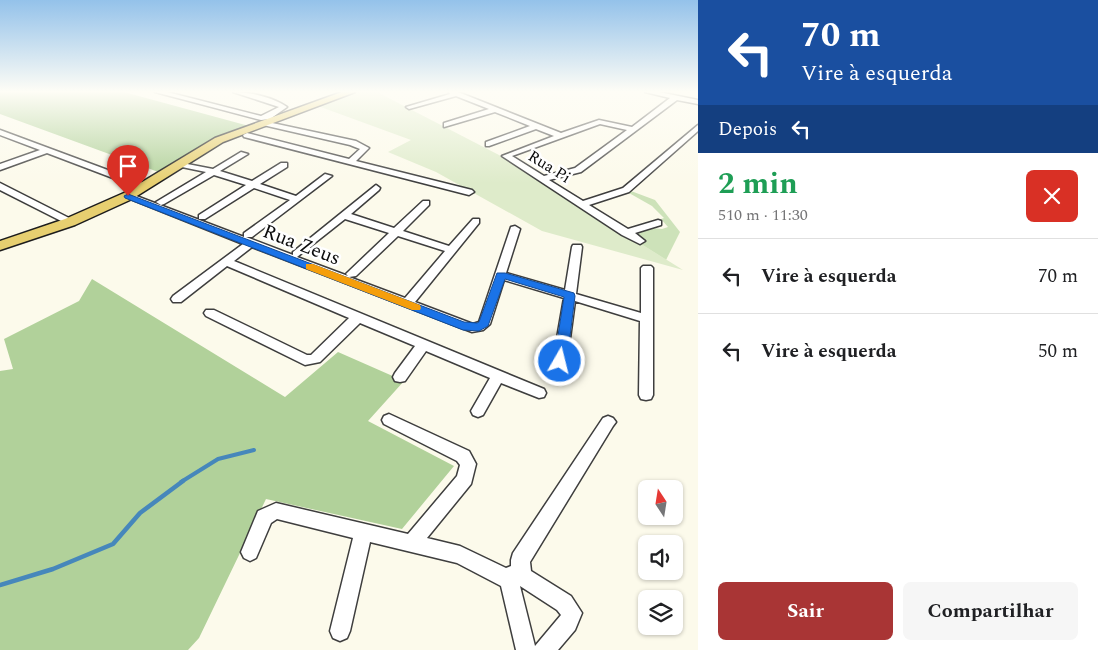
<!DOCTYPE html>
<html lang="pt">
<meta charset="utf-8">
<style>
:root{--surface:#fff;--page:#f6f6f6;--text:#202124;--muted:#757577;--line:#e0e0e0;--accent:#a93535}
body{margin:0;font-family:Spectral,serif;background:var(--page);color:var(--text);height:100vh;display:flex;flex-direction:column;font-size:19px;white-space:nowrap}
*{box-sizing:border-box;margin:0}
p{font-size:16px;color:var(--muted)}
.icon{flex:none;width:28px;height:28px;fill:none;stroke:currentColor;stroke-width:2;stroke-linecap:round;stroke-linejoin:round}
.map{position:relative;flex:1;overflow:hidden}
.drawer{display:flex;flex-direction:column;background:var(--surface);width:400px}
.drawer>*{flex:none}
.banner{background:#1a4fa0;color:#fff;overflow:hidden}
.needle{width:32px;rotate:348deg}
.controls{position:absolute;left:638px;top:480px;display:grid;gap:10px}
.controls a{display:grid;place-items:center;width:45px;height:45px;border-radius:8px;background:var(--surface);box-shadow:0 1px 4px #0004;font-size:25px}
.pin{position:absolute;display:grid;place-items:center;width:42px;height:42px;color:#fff;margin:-51px -21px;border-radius:50% 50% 50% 0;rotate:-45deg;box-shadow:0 0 5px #0007}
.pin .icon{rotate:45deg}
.me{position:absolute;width:55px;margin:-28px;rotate:8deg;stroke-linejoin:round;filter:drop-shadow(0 0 4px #0008)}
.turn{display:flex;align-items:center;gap:18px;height:105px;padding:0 20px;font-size:22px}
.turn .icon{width:65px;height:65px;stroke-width:2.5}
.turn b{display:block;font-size:35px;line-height:42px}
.then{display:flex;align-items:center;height:48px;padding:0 20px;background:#0003;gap:10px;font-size:19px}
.round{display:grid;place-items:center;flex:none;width:52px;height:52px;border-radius:8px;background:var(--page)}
.summary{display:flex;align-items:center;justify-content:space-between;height:85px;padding:0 20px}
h1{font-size:30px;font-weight:700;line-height:38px;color:#1e9e55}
.cta{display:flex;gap:10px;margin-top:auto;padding:10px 20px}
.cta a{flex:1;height:58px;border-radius:8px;background:var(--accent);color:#fff;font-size:20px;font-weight:700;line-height:58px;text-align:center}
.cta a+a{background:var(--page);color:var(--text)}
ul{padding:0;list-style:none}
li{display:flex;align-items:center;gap:15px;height:75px;padding:0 20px;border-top:1px solid var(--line)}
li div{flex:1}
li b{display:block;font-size:19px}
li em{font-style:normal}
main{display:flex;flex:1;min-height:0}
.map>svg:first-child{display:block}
</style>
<main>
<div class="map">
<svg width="698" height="650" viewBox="0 0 698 650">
<rect width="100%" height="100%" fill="#fcfaeb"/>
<path fill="#cde2b9" d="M 631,191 L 655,200 L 680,232 L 666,260 L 628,236 L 652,228 L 662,229 L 668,227 L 661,219 L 664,218 L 652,206 L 629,193 Z"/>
<path fill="#b1d19a" d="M 0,92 L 124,92 L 249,126 L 161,173 L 0,114 Z
M 92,279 L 285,397 L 338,352 L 404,381 L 368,421 L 454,466 L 402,529 L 266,499 L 199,638 L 188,650 L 0,650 L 0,371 L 13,369 L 4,339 L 79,301 Z"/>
<path fill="#deebca" d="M 356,92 L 377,92 L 499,155 L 683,270 L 542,231 L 436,172 L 388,152 L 411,140 L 318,106 Z"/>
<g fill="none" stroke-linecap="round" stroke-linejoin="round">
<path stroke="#4687bb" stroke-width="4" d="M 181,482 L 218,459 L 254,450"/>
<path stroke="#4687bb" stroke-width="4.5" d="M 0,585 L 53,569 L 113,544 L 140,513 L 183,481"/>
<defs>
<path id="minor" d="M 155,92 L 167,92 L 261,116 L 279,107 L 233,92 C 250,92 273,97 287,107 L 270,119 L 261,120 Z
M 449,92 L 458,92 L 561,133 L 599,120 L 632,127 L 670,98 L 645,92 L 659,92 L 698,100 L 698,104 L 677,100 L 581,172 L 549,180 L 583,201 L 623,188 L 698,125 L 698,131 L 629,192 L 589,205 L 628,229 L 658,220 L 661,221 L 661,225 L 635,233 L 645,241 L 640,244 L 622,235 L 502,156 L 554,136 L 536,129 L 489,146 L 486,146 L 486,142 L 530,126 L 495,112 L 444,127 L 444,123 L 489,109 L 456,96 L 409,109 L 406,107 L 450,94 ZM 600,124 L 627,130 L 575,168 L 544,176 L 512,156 Z
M 263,121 L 356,141 L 369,148 L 356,161 L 472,190 L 474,192 L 469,195 L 244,137 L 243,135 L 247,133 L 349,159 L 360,149 L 350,145 L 263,125 Z
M 0,130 L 148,185 L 149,187 L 145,190 L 142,189 L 47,153 L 0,170 L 0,164 L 40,150 L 0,135 Z
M 241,152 L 248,154 L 220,171 L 252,181 L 281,163 L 287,163 L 287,167 L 260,184 L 296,196 L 325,174 L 332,176 L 252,237 L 246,237 L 293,255 L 293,252 L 376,185 L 380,188 L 379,190 L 351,214 L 394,228 L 423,201 L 429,201 L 429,205 L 403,231 L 449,246 L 473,219 L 479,219 L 479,223 L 415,302 L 473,324 L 479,322 L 511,227 L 515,226 L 520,229 L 506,273 L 565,290 L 572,247 L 573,245 L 581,245 L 582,247 L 576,294 L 641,313 L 641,268 L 643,266 L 651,266 L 653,268 L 653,395 L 651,399 L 646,400 L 641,399 L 639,395 L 640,321 L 575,301 L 567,361 L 565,364 L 555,364 L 553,361 L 564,298 L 504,280 L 490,324 L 483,330 L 472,332 L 252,247 L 234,261 L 544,389 L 546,393 L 544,397 L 539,398 L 501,383 L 483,415 L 478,417 L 473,415 L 471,411 L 490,378 L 426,351 L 405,381 L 400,382 L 395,381 L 393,377 L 395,373 L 415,346 L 360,323 L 320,362 L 305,365 L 206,316 L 204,313 L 206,310 L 214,310 L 307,355 L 311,355 L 349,318 L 227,266 L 181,302 L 173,302 L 171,299 L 173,296 L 243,244 L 123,196 L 128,193 L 131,194 L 244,237 L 244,233 L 290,200 L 254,188 L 205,219 L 199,219 L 199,215 L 246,185 L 214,175 L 164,204 L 161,205 L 156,202 L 206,172 L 177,166 L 177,162 L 213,169 ZM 345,219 L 389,233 L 348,272 L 346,274 L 348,276 L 297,257 ZM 398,236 L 445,251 L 405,298 L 349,277 L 356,276 Z
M 0,183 L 73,220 L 75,222 L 73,224 L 67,224 L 0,190 Z
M 389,414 L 469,451 L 476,464 L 471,484 L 427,538 L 460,546 L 506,568 L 511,566 L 511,560 L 513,553 L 603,418 L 608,416 L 613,418 L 616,422 L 613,426 L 530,562 L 531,571 L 571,596 L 582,613 L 575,630 L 558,650 L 516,650 L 501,586 L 457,563 L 370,542 L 350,631 L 347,638 L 340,641 L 333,638 L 330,631 L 353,538 L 277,519 L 271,523 L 256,558 L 250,561 L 244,558 L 241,552 L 258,511 L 276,503 L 408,534 L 457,476 L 460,465 L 457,461 L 384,424 L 382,420 L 384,416 ZM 520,586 L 557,610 L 561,615 L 535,646 Z"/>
<path id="major" d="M 342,92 L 355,92 L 223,142 L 132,199 L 75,225 L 0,250 L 0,241 L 65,219 L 124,193 L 215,138 Z"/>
</defs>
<use href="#minor" stroke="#3e3e3e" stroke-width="3"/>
<use href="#major" stroke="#1c1c1c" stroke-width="3"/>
<use href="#minor" fill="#fff" fill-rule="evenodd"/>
<use href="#major" fill="#e7cf70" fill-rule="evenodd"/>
</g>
<linearGradient id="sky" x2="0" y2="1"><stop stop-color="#94c2ea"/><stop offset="0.5" stop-color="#fefdf6"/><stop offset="1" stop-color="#fefdf6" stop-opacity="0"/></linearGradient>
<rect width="698" height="183" fill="url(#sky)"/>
<path fill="#1a73e8" stroke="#114b97" d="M 128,194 L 464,322 L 477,323 L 479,322 L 497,273 L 505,273 L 574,293 L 575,296 L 567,361 L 560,365 L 554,361 L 564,297 L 505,279 L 488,326 L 479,331 L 463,330 L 125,198 L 124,196 Z"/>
<path fill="#f59e0b" d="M 306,264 L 313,264 L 420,305 L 421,308 L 420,310 L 412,310 L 306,269 Z"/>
<g text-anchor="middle" stroke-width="5" stroke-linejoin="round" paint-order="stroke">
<g font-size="16" fill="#0b0b0b" stroke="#fff">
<text transform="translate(550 166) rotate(32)" y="6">Rua Pi</text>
</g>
<g font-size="20" fill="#0b0b0b" stroke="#fff">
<text transform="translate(302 244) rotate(21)" y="7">Rua Zeus</text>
</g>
</g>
</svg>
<div class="controls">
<a><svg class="needle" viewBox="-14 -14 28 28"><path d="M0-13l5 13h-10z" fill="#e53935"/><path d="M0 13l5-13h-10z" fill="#757577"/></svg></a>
<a><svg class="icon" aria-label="sound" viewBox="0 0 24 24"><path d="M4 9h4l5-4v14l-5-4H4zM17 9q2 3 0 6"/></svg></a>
<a><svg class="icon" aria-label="layers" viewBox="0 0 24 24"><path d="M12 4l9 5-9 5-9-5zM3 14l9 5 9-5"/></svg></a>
</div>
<div class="pin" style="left:128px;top:196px;background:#d93025"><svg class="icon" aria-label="arrive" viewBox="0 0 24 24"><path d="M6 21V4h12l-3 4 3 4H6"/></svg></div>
<svg class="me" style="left:560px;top:361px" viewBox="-20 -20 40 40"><circle r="17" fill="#1a73e8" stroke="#fff" stroke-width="3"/><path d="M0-11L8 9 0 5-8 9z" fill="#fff"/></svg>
</div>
<section class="drawer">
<div class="banner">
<div class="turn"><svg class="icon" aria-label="left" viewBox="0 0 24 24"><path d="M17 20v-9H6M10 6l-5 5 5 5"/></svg><div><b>70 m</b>Vire à esquerda</div></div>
<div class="then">Depois<svg class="icon" aria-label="left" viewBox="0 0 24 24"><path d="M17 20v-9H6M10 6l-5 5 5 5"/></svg></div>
</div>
<div class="summary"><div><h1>2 min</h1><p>510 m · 11:30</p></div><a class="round" style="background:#d93025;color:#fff"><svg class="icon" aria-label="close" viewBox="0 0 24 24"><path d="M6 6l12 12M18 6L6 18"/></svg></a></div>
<ul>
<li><svg class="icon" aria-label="left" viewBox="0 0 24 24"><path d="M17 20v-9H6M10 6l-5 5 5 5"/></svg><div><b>Vire à esquerda</b></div><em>70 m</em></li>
<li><svg class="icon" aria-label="left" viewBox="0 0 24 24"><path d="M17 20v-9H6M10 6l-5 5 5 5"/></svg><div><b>Vire à esquerda</b></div><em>50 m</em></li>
</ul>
<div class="cta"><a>Sair</a><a>Compartilhar</a></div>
</section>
</main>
